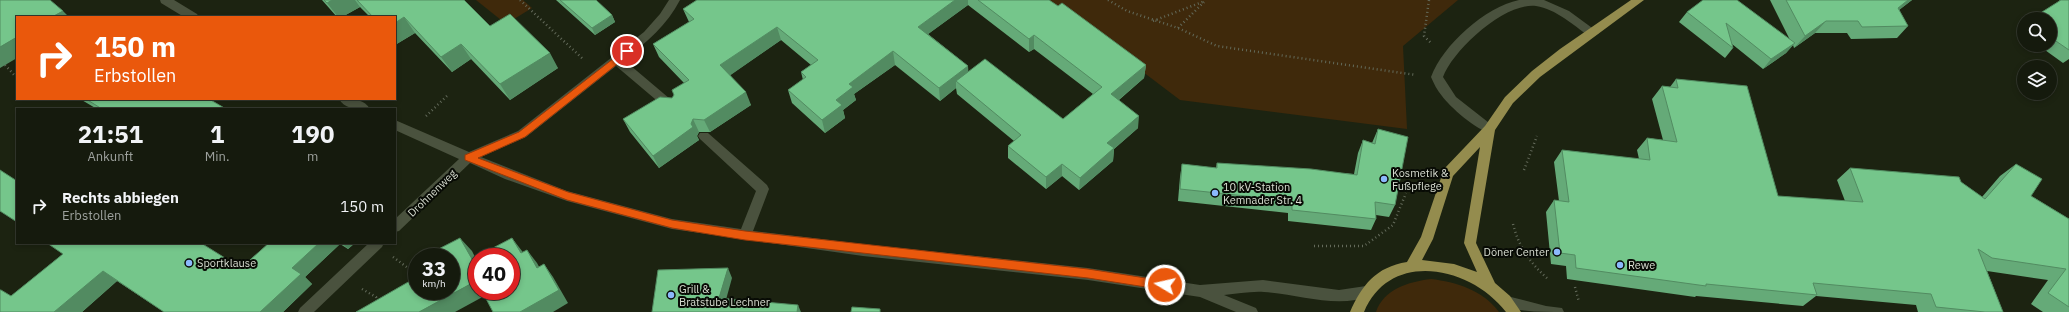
<!DOCTYPE html>
<html lang="de">
<meta charset="utf-8">
<style>
:root{--surface:#151a0d;--page:#22271b;--text:#f1f3f6;--muted:#9da19d;--line:#34382e}
body{margin:0;font-family:"IBM Plex Sans",sans-serif;background:var(--page);color:var(--text);height:100vh;display:flex;flex-direction:column;font-size:15px;white-space:nowrap}
*{box-sizing:border-box;margin:0}
p{font-size:13px;color:var(--muted)}
.icon{flex:none;width:22px;height:22px;fill:none;stroke:currentColor;stroke-width:2;stroke-linecap:round;stroke-linejoin:round}
.map{position:relative;flex:1;overflow:hidden}
.sheet{position:absolute;left:16px;top:108px;width:380px;height:136px;display:flex;flex-direction:column;background:var(--surface);border-radius:0px;box-shadow:0 2px 6px #0003,0 0 0 1px var(--line)}
.sheet>*{flex:none}
.hud{position:absolute;left:16px;top:16px;width:380px;height:84px;border-radius:0px;box-shadow:0 2px 6px #0003,0 0 0 1px var(--line);background:#ea580c;color:#fff;overflow:hidden}
.controls{position:absolute;left:2017px;top:12px;display:grid;gap:8px}
.controls a{display:grid;place-items:center;width:40px;height:40px;border-radius:50%;background:var(--surface);box-shadow:0 2px 6px #0003,0 0 0 1px var(--line);font-size:20px}
.speed{position:absolute;left:408px;top:248px;display:flex;gap:8px;font-size:20px;font-weight:700;text-align:center}
.speed>*{display:grid;place-content:center;width:52px;height:52px;border-radius:50%;background:var(--surface);box-shadow:0 2px 6px #0003,0 0 0 1px var(--line);line-height:1}
.speed small{font-size:10px;font-weight:400}
.speed .limit{border:6px solid #d22;background:#fff;color:#111}
.pin{position:absolute;display:grid;place-items:center;width:34px;height:34px;color:#fff;margin:-17px;border:2px solid #fff;border-radius:50%;box-shadow:0 1px 4px #0007}
.me{position:absolute;width:44px;margin:-22px;rotate:279deg;stroke-linejoin:round;filter:drop-shadow(0 0 3px #0008)}
.turn{display:flex;align-items:center;gap:14px;height:84px;padding:0 12px;font-size:18px}
.turn .icon{width:52px;height:52px;stroke-width:2.5}
.turn b{display:block;font-size:28px;line-height:34px}
.eta{display:flex;justify-content:space-evenly;align-items:center;height:68px;text-align:center}
.eta b{font-size:24px;font-weight:800;line-height:28px}
ul{padding:0;list-style:none}
li{display:flex;align-items:center;gap:12px;height:60px;padding:0 12px}
li div{flex:1}
li b{display:block;font-size:15px}
li em{font-style:normal}
.map>svg:first-child{display:block}
</style>
<div class="map">
<svg width="2069" height="312" viewBox="0 0 2069 312">
<rect width="100%" height="100%" fill="#1c2311"/>
<path fill="#3f290b" d="M 476,0 L 523,0 L 532,8 L 506,24 Z
M 1048,0 L 1458,0 L 1403,46 L 1407,129 L 1180,100 Z
M 1431,279 C 1456,282 1483,290 1499,312 L 1376,312 C 1384,289 1408,282 1431,279 Z"/>
<g fill="none" stroke-linecap="round" stroke-linejoin="round">
<path stroke="#636a5a" stroke-width="2.5" stroke-dasharray="1 3" stroke-linecap="butt" d="M 520,0 L 584,60
M 1108,0 L 1127,11 L 1178,28 L 1217,46 L 1416,75
M 1429,0 L 1424,36 L 1432,44
M 1153,21 L 1205,1
M 1178,28 L 1204,2
M 5,65 L 17,78
M 426,116 L 447,96
M 1524,170 L 1537,136
M 1513,224 C 1519,248 1531,264 1549,280
M 1314,246 L 1364,246 L 1393,225 L 1406,193
M 393,257 L 412,271 L 417,286
M 1575,287 L 1579,302
M 362,289 L 376,297 L 378,303"/>
<path fill="#4a523e" fill-rule="evenodd" d="M 160,0 L 174,0 L 197,14 L 199,17 L 184,17 L 161,3 Z
M 669,0 L 680,0 C 667,25 647,42 624,60 L 676,104 L 678,107 L 676,110 L 668,110 L 616,66 L 526,137 L 481,157 L 567,191 L 672,219 L 741,229 L 756,191 L 700,139 L 698,136 L 700,133 L 708,133 L 767,185 L 769,189 L 753,231 L 863,244 L 1088,268 L 1200,285 L 1263,280 L 1339,290 L 1366,286 L 1371,288 L 1372,292 L 1371,296 C 1336,309 1299,294 1264,292 C 1251,291 1237,294 1224,295 L 1256,308 L 1258,312 L 1236,312 L 1200,297 L 1088,280 L 863,256 L 672,229 L 567,201 L 505,179 L 470,163 L 399,231 L 395,232 L 395,219 L 459,159 L 395,130 L 395,120 L 469,152 L 518,131 L 644,32 L 660,14 Z
M 1544,0 L 1569,11 L 1599,33 L 1593,37 L 1589,36 C 1573,25 1556,9 1536,6 C 1505,2 1453,50 1443,77 L 1456,97 L 1493,126 L 1495,129 L 1493,132 C 1482,136 1449,106 1442,96 C 1437,90 1434,84 1431,77 C 1443,45 1485,7 1519,0 C 1527,0 1536,0 1544,0 Z
M 339,99 C 350,99 364,98 370,109 C 359,109 345,110 339,99 Z
M 369,243 L 384,243 L 382,247 L 314,312 L 298,312 L 300,308 Z
M 1507,296 L 1546,306 L 1562,308 L 1564,312 C 1543,312 1522,312 1502,306 L 1500,302 L 1502,298 Z"/>
<path fill="#948c4e" fill-rule="evenodd" d="M 1631,0 L 1644,0 L 1540,77 L 1513,103 L 1495,130 L 1476,243 L 1495,283 L 1510,296 L 1521,312 L 1506,312 C 1471,266 1390,249 1364,312 L 1350,312 C 1362,285 1376,267 1407,262 L 1421,237 L 1444,169 L 1485,126 L 1505,97 L 1532,71 L 1560,49 ZM 1480,147 L 1464,243 L 1477,272 L 1454,264 L 1422,260 L 1433,239 L 1453,176 Z"/>
</g>
<path fill="#65aa78" fill-rule="evenodd" d="M 322,0 L 464,0 L 490,26 L 558,68 L 510,100 L 471,59 L 452,72 L 415,33 L 395,45 L 395,17 L 370,17 L 360,7 L 342,17 L 337,17 Z
M 556,0 L 596,0 L 612,15 L 615,22 L 595,35 Z
M 697,0 L 1049,0 L 1058,6 L 1146,65 L 1144,78 L 1119,100 L 1138,128 L 1114,149 L 1113,161 L 1079,190 L 1062,176 L 1046,189 L 1008,158 L 1008,146 L 1014,141 L 957,94 L 956,88 L 940,101 L 895,65 L 854,94 L 856,100 L 843,110 L 845,118 L 825,133 L 792,103 L 788,90 L 803,80 L 801,72 L 811,65 L 781,40 L 730,75 L 751,105 L 710,132 L 699,132 L 697,136 L 699,140 L 659,168 L 630,132 L 623,119 L 672,98 L 684,83 L 659,57 L 653,44 L 689,22 L 683,9 ZM 968,5 L 1029,52 L 1034,49 L 1093,94 L 1063,119 L 968,72 L 968,66 L 928,34 Z
M 1770,0 L 1912,0 L 1899,10 L 1908,26 L 1897,38 L 1851,39 L 1847,33 L 1815,33 L 1794,48 L 1793,45 L 1786,53 L 1763,69 L 1732,44 L 1733,48 L 1725,58 L 1679,22 L 1687,12 L 1790,40 Z
M 2059,0 L 2069,0 L 2069,59 L 2063,63 L 2038,45 L 2050,45 L 2050,19 L 2060,1 Z
M 2024,24 L 2024,35 L 2017,30 Z
M 1676,79 L 1778,196 L 1845,201 L 1837,180 L 1850,168 L 1961,182 L 1982,197 L 2000,176 L 2016,164 L 2031,196 L 2069,219 L 2069,312 L 2043,312 L 2031,304 L 2048,280 L 1987,271 L 2003,312 L 1918,312 L 1916,305 L 1816,296 L 1803,306 L 1696,296 L 1695,297 L 1567,279 L 1566,266 L 1551,264 L 1546,212 L 1554,200 L 1559,201 L 1554,162 L 1562,150 L 1639,159 L 1637,150 L 1647,138 L 1663,140 L 1652,99 L 1662,86 L 1670,87 Z
M 80,99 L 209,99 L 226,109 L 97,109 Z
M 1378,129 L 1395,205 L 1389,217 L 1376,215 L 1376,219 L 1371,230 L 1288,221 L 1288,213 L 1178,201 L 1180,177 L 1182,164 L 1216,168 L 1217,163 L 1354,174 L 1358,153 L 1363,140 L 1372,143 Z
M 269,243 L 355,243 L 348,249 L 340,244 L 305,277 L 312,284 L 283,312 L 164,312 L 117,281 L 82,312 L 0,312 L 11,296 L 63,254 L 241,268 Z"/>
<path fill="#528b61" d="M 332,0 L 355,0 L 360,7 L 342,17 L 338,17 L 327,3 Z
M 955,0 L 968,0 L 968,5 L 920,40 L 918,27 Z
M 1908,0 L 1912,0 L 1886,20 L 1898,8 Z
M 63,11 L 69,17 L 52,17 Z
M 612,15 L 615,22 L 595,35 L 592,28 Z
M 404,17 L 415,33 L 395,45 L 395,23 Z
M 1826,21 L 1815,33 L 1794,48 L 1805,36 Z
M 777,27 L 781,40 L 725,79 L 720,65 Z
M 1034,35 L 1034,49 L 1029,52 L 1029,39 Z
M 17,37 L 17,58 L 0,68 L 0,47 Z
M 1795,43 L 1786,53 L 1763,69 L 1771,59 Z
M 461,44 L 471,59 L 452,72 L 441,57 Z
M 893,51 L 895,65 L 854,94 L 856,100 L 843,110 L 845,118 L 825,133 L 822,120 L 849,84 Z
M 550,53 L 558,68 L 510,100 L 500,84 Z
M 1146,65 L 1144,78 L 1110,107 L 1111,94 Z
M 968,66 L 969,79 L 956,81 L 956,88 L 940,101 L 939,88 Z
M 746,92 L 751,105 L 710,132 L 704,120 Z
M 1139,116 L 1138,128 L 1114,149 L 1113,161 L 1079,190 L 1080,178 L 1107,143 Z
M 693,119 L 699,132 L 697,136 L 699,140 L 659,168 L 653,156 L 691,124 Z
M 1062,164 L 1062,176 L 1046,189 L 1046,177 Z
M 460,238 L 472,251 L 477,261 L 472,259 Z
M 512,238 L 522,251 L 531,267 L 521,253 Z
M 319,243 L 339,243 L 340,244 L 305,277 L 312,284 L 283,312 L 260,312 L 292,268 Z
M 342,243 L 355,243 L 348,249 Z
M 527,250 L 537,263 L 547,281 L 537,268 Z
M 544,264 L 553,277 L 568,303 L 553,312 L 520,312 Z
M 728,268 L 732,278 L 724,307 L 719,298 Z
M 103,271 L 117,281 L 82,312 L 54,312 Z
M 476,281 L 477,281 L 477,291 L 485,291 L 488,294 L 455,312 L 419,312 Z
M 798,305 L 801,312 L 797,312 Z"/>
<path fill="#75c68b" stroke="#528b61" d="M 0,0 L 50,0 L 63,11 L 52,17 L 17,17 L 17,37 L 0,47 Z
M 324,0 L 332,0 L 327,3 Z
M 357,0 L 464,0 L 490,26 L 510,14 L 550,53 L 500,84 L 461,44 L 441,57 L 404,17 L 395,23 L 395,17 L 373,17 Z
M 560,0 L 596,0 L 612,15 L 592,28 Z
M 697,0 L 955,0 L 918,27 L 968,66 L 939,88 L 893,51 L 849,84 L 853,87 L 836,100 L 842,105 L 822,120 L 788,90 L 806,77 L 801,72 L 818,60 L 777,27 L 720,65 L 746,92 L 704,120 L 693,119 L 691,124 L 693,127 L 653,156 L 623,119 L 660,97 L 672,98 L 674,95 L 672,90 L 689,80 L 653,44 L 694,19 L 683,9 Z
M 978,0 L 1049,0 L 1058,6 L 1062,3 L 1146,65 L 1111,94 L 1139,116 L 1107,143 L 1114,148 L 1080,178 L 1062,164 L 1046,177 L 1008,146 L 1021,135 L 956,81 L 985,59 L 1063,119 L 1102,87 L 1034,35 L 1029,39 Z
M 1703,0 L 1737,0 L 1795,43 L 1771,59 L 1726,23 L 1733,48 L 1687,12 Z
M 1786,0 L 1908,0 L 1898,8 L 1908,26 L 1862,27 L 1858,21 L 1826,21 L 1805,36 Z
M 2061,0 L 2069,0 L 2069,50 L 2050,37 L 2050,19 L 2031,19 Z
M 1676,79 L 1747,86 L 1778,196 L 1863,202 L 1850,168 L 1959,177 L 1961,182 L 1985,199 L 2016,164 L 2042,179 L 2031,196 L 2069,219 L 2069,307 L 2048,293 L 2066,269 L 1992,258 L 1978,249 L 2003,312 L 1985,312 L 1936,307 L 1931,294 L 1813,283 L 1817,295 L 1706,284 L 1706,286 L 1576,268 L 1575,255 L 1560,253 L 1554,200 L 1569,202 L 1562,150 L 1650,160 L 1647,138 L 1677,142 L 1662,86 L 1678,88 Z
M 86,99 L 209,99 L 226,109 L 102,109 Z
M 1378,129 L 1408,137 L 1395,205 L 1375,202 L 1376,219 L 1292,210 L 1292,201 L 1180,189 L 1182,164 L 1217,168 L 1217,163 L 1311,169 L 1357,175 L 1363,140 L 1375,144 Z
M 0,170 L 17,181 L 17,222 L 0,211 Z
M 460,238 L 472,259 L 512,238 L 521,253 L 527,250 L 537,268 L 544,264 L 559,290 L 520,312 L 493,312 L 482,291 L 511,291 L 511,257 L 477,257 L 477,282 L 476,281 L 419,312 L 356,312 L 417,277 L 417,291 L 451,291 L 451,257 L 423,257 Z
M 47,243 L 201,243 L 241,268 L 269,243 L 319,243 L 292,268 L 301,274 L 260,312 L 164,312 L 103,271 L 54,312 L 0,312 L 0,290 L 1,290 L 11,296 L 63,254 Z
M 417,260 L 417,276 L 411,264 Z
M 728,268 L 719,298 L 798,305 L 797,312 L 652,312 L 658,270 Z
M 852,307 L 880,309 L 880,312 L 851,312 Z"/>
<path fill="#ea580c" stroke="#983908" d="M 627,48 L 630,49 L 630,54 L 525,137 L 478,158 L 568,192 L 672,220 L 745,231 L 1088,269 L 1165,281 L 1170,285 L 1165,290 L 1088,278 L 745,240 L 672,228 L 567,200 L 465,160 L 465,155 L 519,132 Z"/>
<g fill="#8bb9fc" stroke="#080b05" stroke-width="1.5">
<circle cx="1384" cy="179" r="4"/>
<circle cx="1215" cy="193" r="4"/>
<circle cx="1557" cy="252" r="4"/>
<circle cx="189" cy="263" r="4"/>
<circle cx="1620" cy="265" r="4"/>
<circle cx="671" cy="295" r="4"/>
</g>
<g text-anchor="middle" stroke-width="4" stroke-linejoin="round" paint-order="stroke">
<g font-size="11" fill="#dadfd3" stroke="#080b05" text-anchor="start">
<text x="1392" y="177">Kosmetik &amp;<tspan x="1392" dy="13">Fußpflege</tspan></text>
<text x="1223" y="191">10 kV-Station<tspan x="1223" dy="13">Kemnader Str. 4</tspan></text>
<text x="1549" y="256" text-anchor="end">Döner Center</text>
<text x="197" y="267">Sportklause</text>
<text x="1628" y="269">Rewe</text>
<text x="679" y="293">Grill &amp;<tspan x="679" dy="13">Bratstube Lechner</tspan></text>
</g>
<g font-size="11" fill="#dadfd3" stroke="#080b05">
<text transform="translate(432 193) rotate(-44)" y="4">Drohnenweg</text>
</g>
</g>
</svg>
<div class="controls">
<a><svg class="icon" aria-label="search" viewBox="0 0 24 24"><circle cx="10" cy="10" r="6"/><path d="M15 15l6 6"/></svg></a>
<a><svg class="icon" aria-label="layers" viewBox="0 0 24 24"><path d="M12 4l9 5-9 5-9-5zM3 14l9 5 9-5"/></svg></a>
</div>
<div class="speed"><div>33<small>km/h</small></div><div class="limit">40</div></div>
<div class="pin" style="left:627px;top:51px;background:#d93025"><svg class="icon" aria-label="arrive" viewBox="0 0 24 24"><path d="M6 21V4h12l-3 4 3 4H6"/></svg></div>
<svg class="me" style="left:1165px;top:285px" viewBox="-20 -20 40 40"><circle r="17" fill="#ea580c" stroke="#fff" stroke-width="3"/><path d="M0-11L8 9 0 5-8 9z" fill="#fff"/></svg>
<div class="hud">
<div class="turn"><svg class="icon" aria-label="right" viewBox="0 0 24 24"><path d="M7 20v-9h11M14 6l5 5-5 5"/></svg><div><b>150 m</b>Erbstollen</div></div>
</div>
<section class="sheet">
<div class="eta">
<div><b>21:51</b><p>Ankunft</p></div>
<div><b>1</b><p>Min.</p></div>
<div><b>190</b><p>m</p></div>
</div>
<ul>
<li><svg class="icon" aria-label="right" viewBox="0 0 24 24"><path d="M7 20v-9h11M14 6l5 5-5 5"/></svg><div><b>Rechts abbiegen</b><p>Erbstollen</p></div><em>150 m</em></li>
</ul>
</section>
</div>
